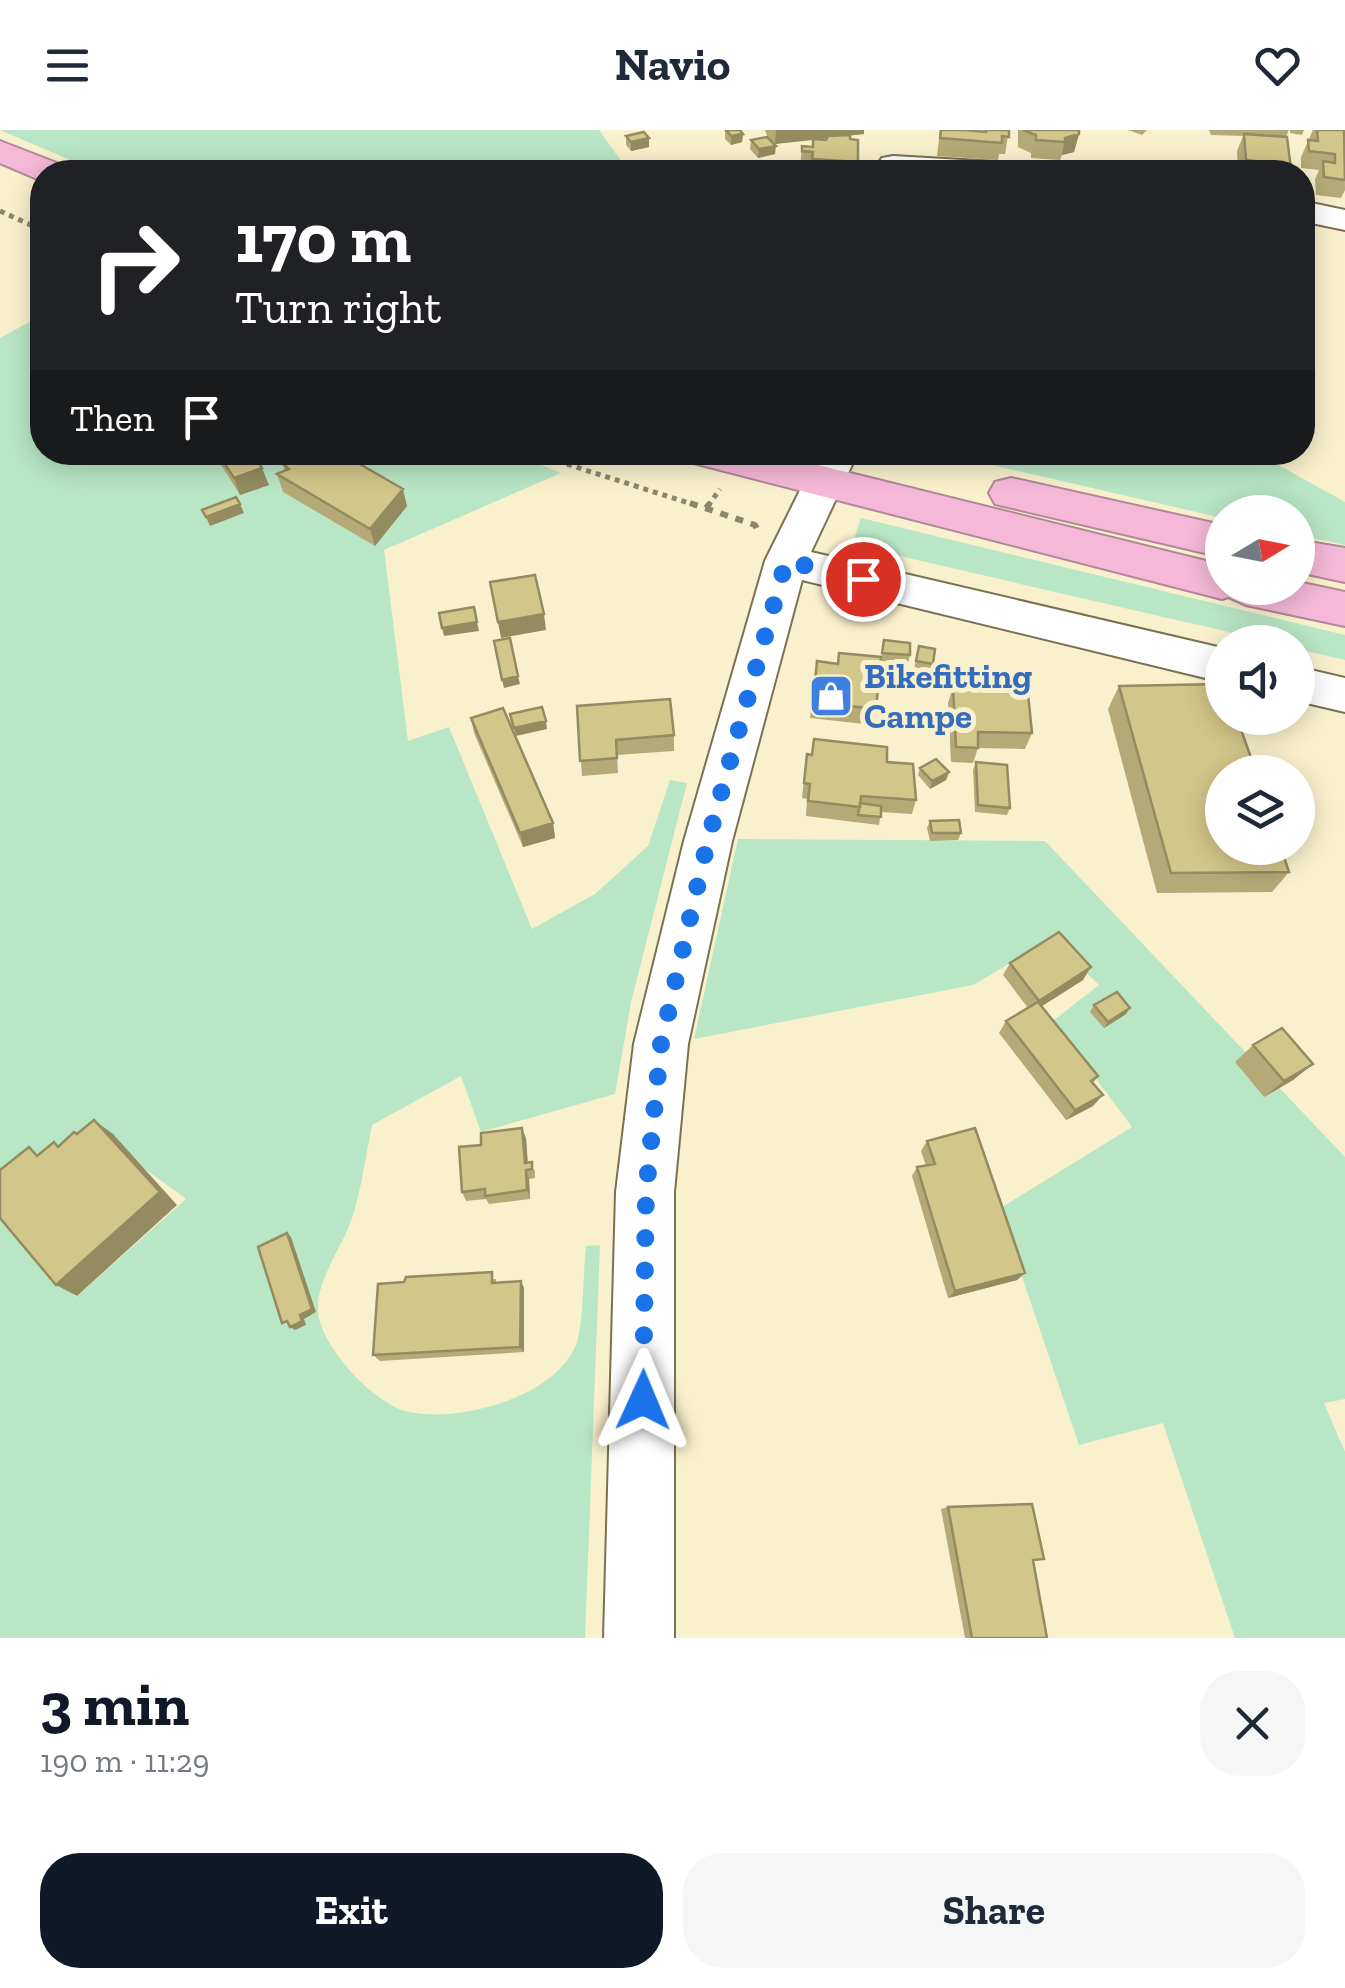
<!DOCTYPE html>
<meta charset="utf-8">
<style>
:root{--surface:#fff;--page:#f6f6f7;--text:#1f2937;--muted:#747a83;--accent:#111827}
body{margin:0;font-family:"Zilla Slab",serif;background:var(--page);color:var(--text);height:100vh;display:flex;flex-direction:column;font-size:38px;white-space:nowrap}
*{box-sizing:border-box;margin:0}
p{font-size:32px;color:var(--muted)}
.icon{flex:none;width:55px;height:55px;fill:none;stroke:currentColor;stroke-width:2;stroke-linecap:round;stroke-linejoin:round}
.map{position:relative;height:1508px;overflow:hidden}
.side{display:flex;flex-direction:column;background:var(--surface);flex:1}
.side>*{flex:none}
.banner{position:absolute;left:30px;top:30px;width:1285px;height:305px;border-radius:40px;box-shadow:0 5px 25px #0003;background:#202124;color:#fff;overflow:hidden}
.needle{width:65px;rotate:80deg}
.buttons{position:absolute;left:1205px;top:365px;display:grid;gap:20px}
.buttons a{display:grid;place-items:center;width:110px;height:110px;border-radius:50%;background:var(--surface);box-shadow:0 5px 25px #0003;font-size:50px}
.pin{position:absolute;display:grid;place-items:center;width:85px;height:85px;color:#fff;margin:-42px;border:5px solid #fff;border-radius:50%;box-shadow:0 2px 10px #0007}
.me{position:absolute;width:110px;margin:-55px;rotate:1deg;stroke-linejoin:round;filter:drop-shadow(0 0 8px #0008)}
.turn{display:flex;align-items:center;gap:35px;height:210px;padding:0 40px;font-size:45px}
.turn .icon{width:130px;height:130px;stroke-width:2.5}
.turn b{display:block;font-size:70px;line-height:85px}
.then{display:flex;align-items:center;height:95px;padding:0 40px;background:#0003;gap:20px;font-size:38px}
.round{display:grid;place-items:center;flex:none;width:105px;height:105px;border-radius:40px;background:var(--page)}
.summary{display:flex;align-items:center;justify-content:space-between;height:170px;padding:0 40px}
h1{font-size:60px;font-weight:800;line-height:75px;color:var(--accent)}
.primary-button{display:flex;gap:20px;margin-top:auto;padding:20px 40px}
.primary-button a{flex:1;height:115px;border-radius:40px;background:var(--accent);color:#fff;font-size:40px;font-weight:800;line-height:115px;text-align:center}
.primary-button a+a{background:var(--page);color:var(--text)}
header{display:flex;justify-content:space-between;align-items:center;height:130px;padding:0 40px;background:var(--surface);font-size:45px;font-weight:800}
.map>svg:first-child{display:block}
</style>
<header><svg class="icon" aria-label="menu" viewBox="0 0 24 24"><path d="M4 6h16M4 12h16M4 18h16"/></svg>Navio<svg class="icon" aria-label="heart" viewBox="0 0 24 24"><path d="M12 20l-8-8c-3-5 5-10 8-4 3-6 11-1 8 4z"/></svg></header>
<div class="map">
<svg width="1345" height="1508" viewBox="0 0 1345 1508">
<rect width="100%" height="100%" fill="#f9f1cd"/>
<path fill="#b9e6c4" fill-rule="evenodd" d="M 0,0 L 599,0 L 629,42 L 98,42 Z
M 42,185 L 42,322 L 509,322 L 561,343 L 384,420 L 408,611 L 449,597 L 532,799 L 595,764 L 648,716 L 670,650 L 687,653 L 631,872 L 615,964 L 481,1002 L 461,946 L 372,995 C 366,1024 362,1056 353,1085 C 344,1117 309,1157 320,1192 C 329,1224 376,1275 409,1282 C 460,1293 555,1267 576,1215 C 584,1194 583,1140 586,1116 L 600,1115 L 585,1508 L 0,1508 L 0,208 ZM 118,1019 L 186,1069 L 76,1167 L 16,1107 Z
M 940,323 L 1257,323 L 1345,372 L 1345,415 L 1298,405 L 1298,382 L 1222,382 L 1222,388 Z
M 861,388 L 1345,505 L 1345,530 L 1298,519 L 1298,512 L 1272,512 L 852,415 Z
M 738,709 L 1045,711 L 1345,1027 L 1345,1269 L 1324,1273 L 1345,1322 L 1345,1508 L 1235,1508 L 1163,1293 L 1079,1315 L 999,1079 L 1132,997 L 1053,891 L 1099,855 L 1052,809 L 973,855 L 694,909 Z"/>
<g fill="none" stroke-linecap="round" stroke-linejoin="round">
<defs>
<path id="minor" d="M 893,26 L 997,32 L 1008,35 L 1013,42 L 882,42 L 877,35 L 882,28 Z
M 1302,71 L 1345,80 L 1345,100 L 1302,91 Z
M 819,322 L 858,322 L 811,422 L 1222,518 L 1222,552 L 802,450 L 732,711 L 688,914 L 674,1062 L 674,1508 L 604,1508 L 616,1062 L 634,914 L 684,711 L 765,431 Z
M 1298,537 L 1345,548 L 1345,582 L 1298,571 Z"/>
<path id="highway" d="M 0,11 L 62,35 L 68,42 L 42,42 L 42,51 L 0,33 Z
M 684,322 L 765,322 L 1222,435 L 1222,458 L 1298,458 L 1298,452 L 1345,462 L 1345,496 L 1246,475 L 1228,467 L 1222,469 L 705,336 L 690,332 Z
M 1011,348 L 1222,395 L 1222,427 L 995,374 L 989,363 L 995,352 Z
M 1298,410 L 1345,418 L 1345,452 L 1298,442 Z"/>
</defs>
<use href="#minor" stroke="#797251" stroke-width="4"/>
<use href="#highway" stroke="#b08897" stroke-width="4"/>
<path stroke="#8b866e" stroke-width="5" stroke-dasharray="5 5" stroke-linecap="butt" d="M 0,81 L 42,100
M 529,322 L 698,376
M 708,376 L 720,359"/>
<path stroke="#8b866e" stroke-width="6" stroke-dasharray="8 8" stroke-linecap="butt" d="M 690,373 L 755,395 L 760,405
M 706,378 L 710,373"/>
<use href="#minor" fill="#fff" fill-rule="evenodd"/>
<use href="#highway" fill="#f5b9d7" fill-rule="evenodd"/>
</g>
<path fill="#b5aa77" d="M 725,0 L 743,4 L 742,12 L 731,15 L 725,9 Z
M 765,0 L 864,0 L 864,4 L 850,5 L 858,32 L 856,42 L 811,42 L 811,39 L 800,39 L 802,16 L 812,17 L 813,10 L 774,14 L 775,24 L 758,28 L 750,19 L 751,10 L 768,8 Z
M 940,0 L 982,2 L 982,0 L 1009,0 L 1005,24 L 999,24 L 998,30 L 937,26 Z
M 1018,0 L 1079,0 L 1079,4 L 1074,22 L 1062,25 L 1060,30 L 1031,28 L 1031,23 L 1018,17 Z
M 1128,0 L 1147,0 L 1142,5 Z
M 1209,0 L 1289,0 L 1286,7 L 1291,39 L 1289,42 L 1238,42 L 1237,21 L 1243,6 L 1211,5 Z
M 1290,0 L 1304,0 L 1302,5 L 1290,3 Z
M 1313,0 L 1344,0 L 1345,60 L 1341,68 L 1316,65 L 1315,49 L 1319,40 L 1301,38 L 1301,27 Z
M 626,6 L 649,17 L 631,21 L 626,15 Z
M 213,322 L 253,322 L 269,355 L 240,365 Z
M 309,330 L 407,376 L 375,416 L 283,362 L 277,344 L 285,341 L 282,333 Z
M 884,510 L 910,525 L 908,533 L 881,531 Z
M 919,516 L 933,534 L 931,542 L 914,539 Z
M 839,523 L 876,579 L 873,595 L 810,588 L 817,531 L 837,534 Z
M 1119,556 L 1289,742 L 1272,762 L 1157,763 L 1108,579 Z
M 953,557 L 1032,603 L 1025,619 L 978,618 L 973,633 L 951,632 L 948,573 Z
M 577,576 L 674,605 L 674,621 L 617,625 L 618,643 L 582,646 Z
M 471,588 L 553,693 L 555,708 L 523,717 L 474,603 Z
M 814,609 L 887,632 L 916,670 L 912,684 L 881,682 L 879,695 L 806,686 L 807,669 L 802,668 L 805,640 L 807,624 L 811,625 Z
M 976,632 L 1010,678 L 1007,685 L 975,682 L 973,640 Z
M 920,638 L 949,642 L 946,650 L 930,659 L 918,645 Z
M 930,691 L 961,703 L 958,710 L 930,711 L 927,698 Z
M 1010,833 L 1083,850 L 1042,876 L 1098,946 L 1093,953 L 1093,976 L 1066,990 L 999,903 L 1006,891 L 1028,878 L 1003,845 Z
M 1094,875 L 1126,884 L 1104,898 L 1090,882 Z
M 1253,915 L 1313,934 L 1293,950 L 1264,967 L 1235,932 Z
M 526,1008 L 528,1032 L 535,1041 L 535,1048 L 529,1049 L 530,1069 L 489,1074 L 486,1069 L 466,1071 L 462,1062 L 481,1015 Z
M 927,1011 L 1025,1143 L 1017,1150 L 948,1168 L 912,1046 L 917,1037 L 926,1036 L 921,1021 Z
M 496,1149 L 496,1152 L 524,1158 L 524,1222 L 380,1231 L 373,1225 L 404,1152 Z
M 948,1377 L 1047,1508 L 965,1508 L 941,1379 Z"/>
<path fill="#948b61" d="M 776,0 L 864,0 L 864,4 L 775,14 Z
M 743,4 L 742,12 L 731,15 L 731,6 Z
M 1079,4 L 1074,22 L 1062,25 L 1065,8 Z
M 649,8 L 649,17 L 631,21 L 631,12 Z
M 776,16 L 775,24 L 758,28 L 759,19 Z
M 262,338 L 269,355 L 240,365 L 234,348 Z
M 403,359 L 407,376 L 375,416 L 370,399 Z
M 240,374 L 244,383 L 210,396 L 206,387 Z
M 544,484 L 546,500 L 501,508 L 498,492 Z
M 477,492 L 479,501 L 444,506 L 442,498 Z
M 518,546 L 520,554 L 504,558 L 502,550 Z
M 546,591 L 547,599 L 516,606 L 514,598 Z
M 949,642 L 946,650 L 930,659 L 932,651 Z
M 553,693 L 555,708 L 523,717 L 520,703 Z
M 1091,837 L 1083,850 L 1031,883 L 1039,871 Z
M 1130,878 L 1126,884 L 1104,898 L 1108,892 Z
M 1313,934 L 1293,950 L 1264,967 L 1284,951 Z
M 1103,965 L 1093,976 L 1066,990 L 1075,980 Z
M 94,990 L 113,1004 L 177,1075 L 77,1166 L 56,1155 Z
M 522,998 L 526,1008 L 528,1042 L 525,1033 Z
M 526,1040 L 529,1049 L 530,1069 L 527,1060 Z
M 287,1103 L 291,1107 L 316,1182 L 304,1189 L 306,1195 L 295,1200 L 290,1197 Z
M 1025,1143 L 1017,1150 L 948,1168 L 955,1161 Z
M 521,1151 L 524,1158 L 524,1222 L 520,1217 Z"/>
<path fill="#d3c68a" stroke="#948b61" stroke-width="2.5" d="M 726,0 L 740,0 L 743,4 L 731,6 Z
M 941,0 L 965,0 L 986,2 L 986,0 L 1009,0 L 1009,7 L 1002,6 L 1002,13 L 940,8 Z
M 1023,0 L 1079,0 L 1079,4 L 1065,8 L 1065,12 L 1036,10 L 1036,5 Z
M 1317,0 L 1344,0 L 1345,50 L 1324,47 L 1323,31 L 1335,33 L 1335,24 L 1309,21 L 1308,10 L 1318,11 Z
M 644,2 L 649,8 L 631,12 L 626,6 Z
M 1244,4 L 1287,7 L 1291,39 L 1272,37 L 1271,33 L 1246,30 Z
M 850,5 L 850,9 L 858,10 L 858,32 L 812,29 L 813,22 L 802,21 L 802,16 L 813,17 L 813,9 L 826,10 L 828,6 Z
M 767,7 L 776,16 L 759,19 L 751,10 Z
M 217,322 L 253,322 L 262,338 L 234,348 Z
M 326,322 L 339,322 L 403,359 L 370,399 L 277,344 L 289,339 L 282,333 L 304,324 L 309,330 Z
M 236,367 L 240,374 L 206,387 L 202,380 Z
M 535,445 L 544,484 L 498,492 L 490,452 Z
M 474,477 L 477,492 L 442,498 L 439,483 Z
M 510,508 L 518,546 L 502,550 L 494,511 Z
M 884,510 L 910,513 L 910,525 L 882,523 Z
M 919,516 L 935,519 L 933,534 L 916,531 Z
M 839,523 L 881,527 L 876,579 L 813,572 L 817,531 L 838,534 Z
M 1222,554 L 1222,588 L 1237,588 L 1256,642 L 1222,642 L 1222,718 L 1281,718 L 1289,742 L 1171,743 L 1119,556 Z
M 953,557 L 1028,564 L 1032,603 L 978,602 L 978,618 L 956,617 Z
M 670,569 L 674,605 L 616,610 L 617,628 L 580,631 L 577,576 Z
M 542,577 L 546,591 L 514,598 L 510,584 Z
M 503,578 L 553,693 L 520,703 L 471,588 Z
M 814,609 L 887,617 L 887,632 L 913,634 L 916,670 L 861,666 L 860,677 L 808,671 L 810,654 L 804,653 L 807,624 L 812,625 Z
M 936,629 L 949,642 L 932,651 L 920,638 Z
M 976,632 L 1007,635 L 1010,678 L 978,675 Z
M 860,673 L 881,676 L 881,687 L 858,685 Z
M 959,690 L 961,703 L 932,703 L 930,691 Z
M 1059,802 L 1091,837 L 1039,871 L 1010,833 Z
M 1117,862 L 1130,878 L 1108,892 L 1094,875 Z
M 1038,872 L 1098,946 L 1091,951 L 1103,965 L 1075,980 L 1006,891 Z
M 1282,898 L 1313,934 L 1284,951 L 1253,915 Z
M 94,990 L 160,1062 L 56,1155 L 0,1088 L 0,1040 L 29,1017 L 37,1026 L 54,1012 L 58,1017 L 74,1002 L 77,1004 Z
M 522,998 L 525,1033 L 532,1032 L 532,1039 L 526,1040 L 527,1060 L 485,1066 L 485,1059 L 462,1062 L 459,1017 L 481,1015 L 481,1003 Z
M 975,998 L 1025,1143 L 955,1161 L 917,1037 L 935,1034 L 927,1011 Z
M 287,1103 L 312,1179 L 300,1185 L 302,1191 L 290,1197 L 287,1191 L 282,1193 L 258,1117 Z
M 492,1142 L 492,1153 L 521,1151 L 520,1217 L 373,1225 L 378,1154 L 404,1152 L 406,1147 Z
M 1032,1374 L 1044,1429 L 1033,1430 L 1047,1508 L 972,1508 L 948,1377 Z"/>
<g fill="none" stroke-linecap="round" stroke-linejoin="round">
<path stroke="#1a73e8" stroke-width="18" stroke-dasharray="0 32.4" d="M 643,1270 L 646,1062 L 661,914 L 708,710 L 786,431 L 863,449"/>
</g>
<defs>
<symbol id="shop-square" viewBox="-11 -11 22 22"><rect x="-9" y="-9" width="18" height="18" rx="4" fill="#3f7fe0" stroke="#f9f1cd"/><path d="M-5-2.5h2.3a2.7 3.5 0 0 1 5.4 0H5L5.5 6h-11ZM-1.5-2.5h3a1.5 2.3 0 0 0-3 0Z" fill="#fff"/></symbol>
</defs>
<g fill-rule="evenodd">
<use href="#shop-square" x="806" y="541" width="50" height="50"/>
</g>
<g text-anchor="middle" stroke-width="10" stroke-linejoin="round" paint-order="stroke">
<g font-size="35" font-weight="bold" fill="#366cbe" stroke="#f9f1cd" text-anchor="start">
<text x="864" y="558">Bikefitting<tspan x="864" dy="40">Campe</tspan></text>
</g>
</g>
</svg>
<div class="buttons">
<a><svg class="needle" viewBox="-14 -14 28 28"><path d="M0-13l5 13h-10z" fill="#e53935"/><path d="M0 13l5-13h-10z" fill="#747a83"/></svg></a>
<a><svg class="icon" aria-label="sound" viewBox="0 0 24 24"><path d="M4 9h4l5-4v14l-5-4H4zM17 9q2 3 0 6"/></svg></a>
<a><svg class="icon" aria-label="layers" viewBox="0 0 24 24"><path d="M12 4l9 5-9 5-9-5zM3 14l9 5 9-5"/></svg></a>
</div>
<div class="pin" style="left:863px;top:449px;background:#d93025"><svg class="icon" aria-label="arrive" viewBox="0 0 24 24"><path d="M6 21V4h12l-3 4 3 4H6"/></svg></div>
<svg class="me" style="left:643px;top:1270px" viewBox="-20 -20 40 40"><path d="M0-17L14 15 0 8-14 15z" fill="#1a73e8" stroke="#fff" stroke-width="4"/></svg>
<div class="banner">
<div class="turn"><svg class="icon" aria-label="right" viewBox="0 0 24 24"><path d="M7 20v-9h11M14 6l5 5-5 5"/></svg><div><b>170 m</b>Turn right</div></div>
<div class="then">Then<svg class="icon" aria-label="arrive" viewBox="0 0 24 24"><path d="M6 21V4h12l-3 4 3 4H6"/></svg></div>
</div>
</div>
<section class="side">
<div class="summary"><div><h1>3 min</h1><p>190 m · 11:29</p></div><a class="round"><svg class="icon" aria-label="close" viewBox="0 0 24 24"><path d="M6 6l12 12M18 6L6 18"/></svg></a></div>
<div class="primary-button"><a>Exit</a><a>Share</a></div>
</section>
